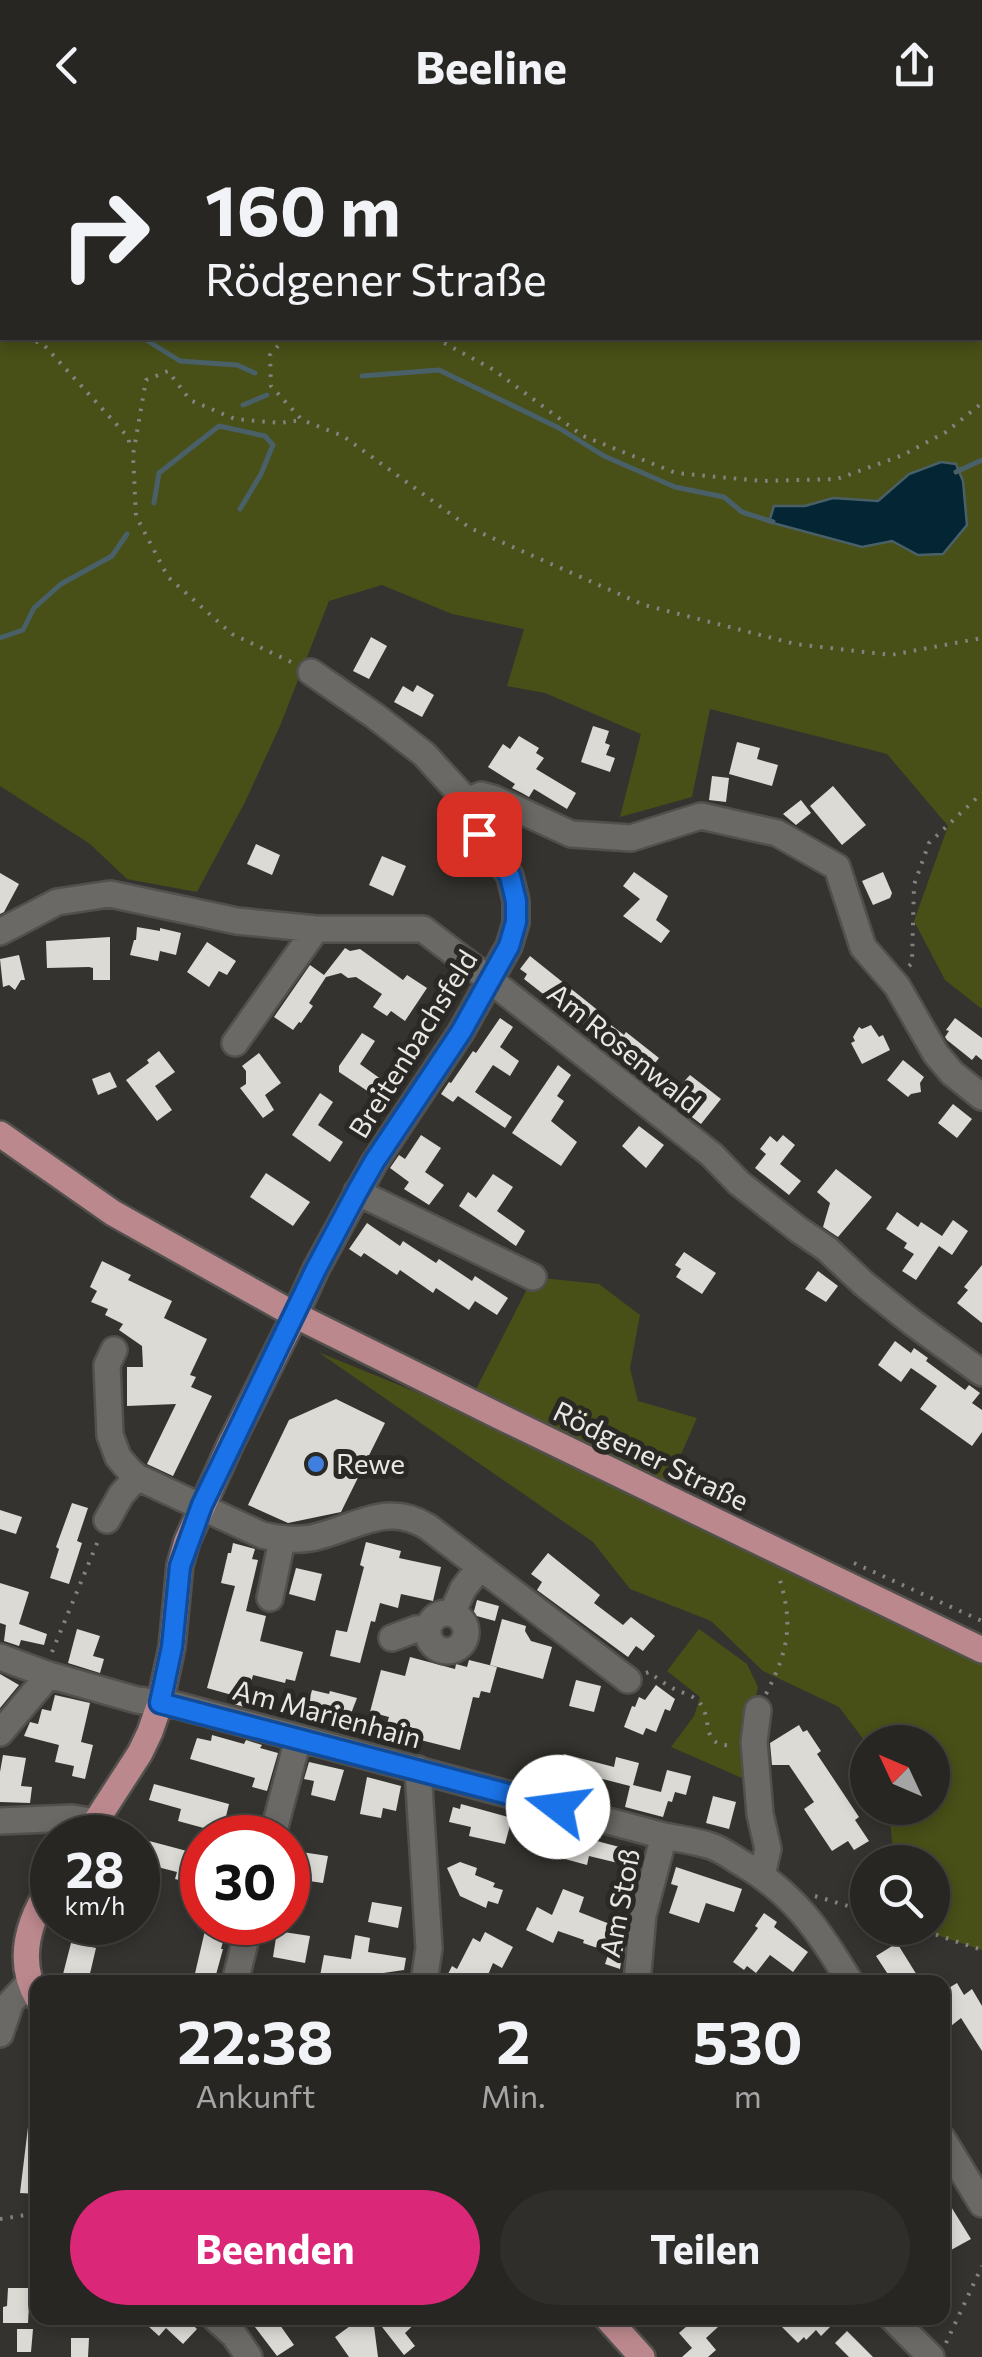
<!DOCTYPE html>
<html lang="de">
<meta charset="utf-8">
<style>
:root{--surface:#282623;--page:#302e2b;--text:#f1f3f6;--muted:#a5a5a6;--line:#444341;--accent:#db2777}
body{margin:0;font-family:Commissioner,sans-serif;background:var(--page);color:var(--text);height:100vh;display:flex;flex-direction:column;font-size:38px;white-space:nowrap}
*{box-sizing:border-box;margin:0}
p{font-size:32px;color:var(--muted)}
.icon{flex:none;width:55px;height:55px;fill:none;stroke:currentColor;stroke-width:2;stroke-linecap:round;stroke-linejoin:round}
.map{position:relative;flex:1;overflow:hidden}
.drawer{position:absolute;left:30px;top:1845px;width:920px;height:350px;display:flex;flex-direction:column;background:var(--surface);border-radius:20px;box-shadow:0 5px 15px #0003,0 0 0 2px var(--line)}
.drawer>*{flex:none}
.top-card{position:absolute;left:0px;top:0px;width:982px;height:210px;box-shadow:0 5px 15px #0003,0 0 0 2px var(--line);background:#282623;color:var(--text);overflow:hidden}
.needle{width:65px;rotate:314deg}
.fabs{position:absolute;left:850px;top:1595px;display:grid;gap:20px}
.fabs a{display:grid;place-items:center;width:100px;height:100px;border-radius:50%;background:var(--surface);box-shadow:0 5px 15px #0003,0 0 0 2px var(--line);font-size:50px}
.speed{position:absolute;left:30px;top:1685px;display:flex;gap:20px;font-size:50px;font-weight:700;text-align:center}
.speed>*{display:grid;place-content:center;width:130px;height:130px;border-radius:50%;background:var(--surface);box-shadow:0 5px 15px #0003,0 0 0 2px var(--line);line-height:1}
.speed small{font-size:25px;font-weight:400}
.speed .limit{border:15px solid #d22;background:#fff;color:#111}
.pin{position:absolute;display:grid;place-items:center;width:85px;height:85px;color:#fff;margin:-42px;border-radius:20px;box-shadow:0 5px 15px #0006}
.me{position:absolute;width:110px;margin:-55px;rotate:285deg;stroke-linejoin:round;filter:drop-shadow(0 0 8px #0008)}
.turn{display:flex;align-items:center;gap:35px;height:210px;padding:0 40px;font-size:45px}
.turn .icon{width:130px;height:130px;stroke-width:2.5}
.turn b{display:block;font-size:70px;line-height:85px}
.eta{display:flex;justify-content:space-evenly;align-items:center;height:170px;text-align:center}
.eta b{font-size:60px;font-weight:700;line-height:70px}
.action{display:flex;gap:20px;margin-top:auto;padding:20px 40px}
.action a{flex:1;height:115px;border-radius:60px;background:var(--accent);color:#fff;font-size:40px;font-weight:700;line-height:115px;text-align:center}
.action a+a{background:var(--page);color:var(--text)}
header{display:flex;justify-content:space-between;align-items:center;height:130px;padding:0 40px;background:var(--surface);font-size:45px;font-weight:700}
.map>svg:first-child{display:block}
</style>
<header><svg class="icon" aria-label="back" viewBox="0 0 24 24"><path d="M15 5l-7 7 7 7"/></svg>Beeline<svg class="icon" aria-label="share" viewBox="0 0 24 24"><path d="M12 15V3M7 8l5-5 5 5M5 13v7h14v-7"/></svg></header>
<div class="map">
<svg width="982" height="2227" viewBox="0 0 982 2227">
<rect width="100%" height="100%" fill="#35332f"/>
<path fill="#484f17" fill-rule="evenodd" d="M 0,0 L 532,0 L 576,2 L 2,2 L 2,208 L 980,208 L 980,2 L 604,2 L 570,0 L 982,0 L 982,879 L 945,850 L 914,791 L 948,696 L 887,624 L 710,579 L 692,667 L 620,687 L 641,604 L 545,563 L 507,556 L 524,499 L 452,484 L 382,455 L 329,471 L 280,596 L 245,672 L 197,762 L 127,749 L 90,714 L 0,656 ZM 942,332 L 957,335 L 963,351 L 967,395 L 918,425 L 892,411 L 862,417 L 774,376 L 805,376 L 833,368 L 878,371 L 909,344 Z
M 533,1147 L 599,1154 L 640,1185 L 630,1238 L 638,1271 L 697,1288 L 663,1365 L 470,1271 Z
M 318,1222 L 468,1283 L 982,1532 L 982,1820 L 916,1798 L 932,1798 L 932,1732 L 894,1732 L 889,1678 L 932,1678 L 932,1612 L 868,1612 L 867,1614 L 839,1577 L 763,1541 L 711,1491 L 630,1459 L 593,1412 Z
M 699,1499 L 747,1534 L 758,1557 L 751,1588 L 751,1652 L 671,1617 L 694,1586 L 700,1567 L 667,1541 Z"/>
<path fill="#042533" stroke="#496068" stroke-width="2.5" d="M 941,332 L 956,334 L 963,351 L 967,395 L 943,424 L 918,425 L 892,411 L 862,417 L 769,392 L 774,376 L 805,376 L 833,368 L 878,371 L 909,344 Z"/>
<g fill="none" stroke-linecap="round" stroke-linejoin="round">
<path stroke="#496068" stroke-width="5" d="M 0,145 L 2,146
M 143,208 L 180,231 L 237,235 L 255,243
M 362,246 L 439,240 L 559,298 L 604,326 L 675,357 L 724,367 L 742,382 L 773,392
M 243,275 L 267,265
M 956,342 L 982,330
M 154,373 L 159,343 L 219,296 L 265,306 L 273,315 L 261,344 L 240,379
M 0,508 L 23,500 L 34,478 L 61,454 L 112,426 L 127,404"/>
</g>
<path fill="#dcdad5" d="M 371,507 L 387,516 L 369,549 L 353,541 Z
M 417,555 L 434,565 L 422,587 L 394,572 L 403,556 L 413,562 Z
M 593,596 L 609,601 L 605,613 L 610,615 L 606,625 L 615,628 L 610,642 L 581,632 Z
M 519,606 L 539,618 L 536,623 L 544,628 L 536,639 L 576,663 L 567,679 L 534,659 L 529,667 L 522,663 L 512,658 L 515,654 L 488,637 L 503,614 L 510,619 Z
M 737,612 L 760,618 L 757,629 L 778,635 L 772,656 L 729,644 Z
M 712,646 L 729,648 L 726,672 L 709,670 Z
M 833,656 L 866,695 L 842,715 L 810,676 Z
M 801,670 L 811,683 L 796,695 L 783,684 Z
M 256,714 L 280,725 L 272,745 L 247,734 Z
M 382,726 L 406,736 L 393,766 L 369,755 Z
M 634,742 L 668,766 L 656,790 L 670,801 L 661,813 L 623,786 L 640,769 L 623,756 Z
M 883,742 L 892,763 L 890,768 L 873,775 L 862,751 Z
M 0,743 L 19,754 L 4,782 L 0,784 Z
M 137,797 L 160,801 L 160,798 L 181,803 L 176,825 L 160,821 L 158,831 L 130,825 L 134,810 L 136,810 Z
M 110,807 L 110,850 L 93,850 L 93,838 L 89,837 L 47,838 L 46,811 Z
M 207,812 L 236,831 L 227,845 L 219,841 L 209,857 L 187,842 Z
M 345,818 L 350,821 L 360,819 L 403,850 L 407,845 L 427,858 L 405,891 L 391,881 L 387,886 L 373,877 L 382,864 L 356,847 L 348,848 L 341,843 L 326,847 L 309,873 L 313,876 L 301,893 L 299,892 L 293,900 L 274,887 L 310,835 L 324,845 Z
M 19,825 L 25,850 L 21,850 L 15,860 L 9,855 L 3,857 L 0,829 Z
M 530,826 L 605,886 L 603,889 L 624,905 L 626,902 L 659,928 L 652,937 L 678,958 L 690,945 L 721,969 L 701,994 L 634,943 L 638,938 L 524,849 L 527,844 L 520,839 Z
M 500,888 L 513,897 L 500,917 L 519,931 L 510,946 L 493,935 L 475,962 L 512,987 L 505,998 L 458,966 L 453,972 L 441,964 L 449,952 L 451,953 L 473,921 L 476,923 Z
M 955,888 L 982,908 L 982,930 L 976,925 L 972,930 L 947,910 L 945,907 L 949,901 L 946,900 Z
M 871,895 L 879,907 L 883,905 L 890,920 L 862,934 L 851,913 L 855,911 L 853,907 L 859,897 L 862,899 Z
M 362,903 L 375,911 L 360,934 L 385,952 L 375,966 L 339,942 L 339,936 Z
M 159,921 L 175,942 L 155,956 L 172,980 L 157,991 L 126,950 L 149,933 L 147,930 Z
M 259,923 L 281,953 L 265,965 L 274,980 L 263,988 L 240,958 L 246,954 L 246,941 L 242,936 Z
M 903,930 L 924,947 L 920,953 L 921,962 L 911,964 L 908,967 L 887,950 Z
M 558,935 L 571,945 L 557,966 L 564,971 L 551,991 L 577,1012 L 561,1036 L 512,1003 Z
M 110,942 L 117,957 L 98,965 L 92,949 Z
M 320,963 L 333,972 L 318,995 L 343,1012 L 330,1032 L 292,1005 Z
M 953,974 L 972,989 L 957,1008 L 938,993 Z
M 639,996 L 664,1015 L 646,1038 L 622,1016 Z
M 421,1005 L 441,1018 L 425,1042 L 444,1055 L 429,1075 L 404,1059 L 409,1052 L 390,1038 L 399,1025 L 405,1029 Z
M 783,1005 L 795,1015 L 780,1034 L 801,1051 L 789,1065 L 755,1038 L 766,1024 L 760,1019 L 770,1006 L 777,1012 Z
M 836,1039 L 872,1067 L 838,1107 L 823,1097 L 830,1073 L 817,1062 Z
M 266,1043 L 310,1072 L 293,1096 L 250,1067 Z
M 493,1044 L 513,1057 L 497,1081 L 525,1101 L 516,1116 L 459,1076 L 468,1062 L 476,1068 Z
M 897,1082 L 918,1097 L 921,1092 L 942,1106 L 953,1090 L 968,1101 L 952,1125 L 939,1116 L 916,1150 L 902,1141 L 914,1124 L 904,1118 L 907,1113 L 886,1099 Z
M 367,1093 L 400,1116 L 403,1111 L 436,1133 L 439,1129 L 472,1151 L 475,1146 L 508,1168 L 497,1185 L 475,1171 L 469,1180 L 436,1158 L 433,1163 L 400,1140 L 397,1145 L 364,1123 L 361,1127 L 349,1119 Z
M 684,1122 L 716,1143 L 702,1164 L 676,1147 L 681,1139 L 675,1135 Z
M 102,1131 L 131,1145 L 128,1150 L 172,1171 L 164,1188 L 207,1209 L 190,1245 L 196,1247 L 191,1257 L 212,1266 L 173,1346 L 147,1334 L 176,1274 L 127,1276 L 127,1237 L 143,1237 L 142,1216 L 119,1200 L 123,1194 L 105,1185 L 108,1179 L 91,1172 L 97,1161 L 90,1157 Z
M 982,1135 L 982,1193 L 957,1173 L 968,1160 L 964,1157 Z
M 818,1141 L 838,1156 L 826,1172 L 805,1159 Z
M 895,1211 L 911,1223 L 914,1218 L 928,1228 L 926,1231 L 965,1260 L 969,1255 L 980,1263 L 972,1273 L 982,1280 L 982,1302 L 972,1316 L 920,1279 L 937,1256 L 911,1238 L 901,1252 L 878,1235 Z
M 336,1269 L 385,1293 L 341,1382 L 288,1393 L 248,1375 L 289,1290 Z
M 72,1373 L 88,1378 L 77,1411 L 82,1413 L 69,1454 L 50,1448 L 59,1419 L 56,1417 Z
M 0,1380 L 22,1387 L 16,1404 L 0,1399 Z
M 366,1412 L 401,1421 L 399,1428 L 441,1437 L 433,1471 L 401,1464 L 398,1478 L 380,1473 L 375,1492 L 371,1491 L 360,1533 L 330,1526 L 336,1500 L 347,1502 L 364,1437 L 360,1435 Z
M 233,1413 L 255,1419 L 252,1429 L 258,1430 L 246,1481 L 266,1486 L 260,1511 L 303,1522 L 295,1551 L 286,1549 L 285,1553 L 253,1545 L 245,1577 L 229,1573 L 232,1565 L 207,1558 L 235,1456 L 221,1453 L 228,1423 L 231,1423 Z
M 548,1423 L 600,1465 L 594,1473 L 623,1495 L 631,1487 L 655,1506 L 643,1521 L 636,1516 L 628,1527 L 537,1460 L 542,1452 L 531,1444 Z
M 296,1438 L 322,1444 L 315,1471 L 289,1464 Z
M 0,1453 L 29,1462 L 19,1494 L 47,1504 L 44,1515 L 21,1510 L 19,1516 L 4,1511 L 6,1495 L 0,1493 Z
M 477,1470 L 499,1476 L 495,1491 L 473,1485 Z
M 502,1489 L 526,1496 L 525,1501 L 531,1511 L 552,1517 L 543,1549 L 490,1535 Z
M 77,1499 L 100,1506 L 93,1526 L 104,1529 L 100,1543 L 68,1533 Z
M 410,1527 L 455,1539 L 456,1534 L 467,1537 L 469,1530 L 497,1537 L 490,1563 L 481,1561 L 479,1568 L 473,1567 L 460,1620 L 385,1601 L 389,1587 L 370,1582 L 381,1540 L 405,1546 Z
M 0,1544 L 19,1555 L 0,1578 Z
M 576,1550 L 601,1556 L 594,1582 L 569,1576 Z
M 656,1555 L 675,1569 L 670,1581 L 665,1579 L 656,1602 L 646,1598 L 643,1605 L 624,1597 L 632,1576 L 635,1577 L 639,1567 L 645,1570 Z
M 312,1560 L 329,1564 L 330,1561 L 357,1568 L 347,1594 L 306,1583 Z
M 55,1565 L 90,1573 L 81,1612 L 93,1615 L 85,1649 L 72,1646 L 74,1636 L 55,1632 L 59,1615 L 24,1606 L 30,1592 L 38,1594 L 42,1579 L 51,1581 Z
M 799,1595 L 803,1602 L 807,1600 L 821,1621 L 817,1624 L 859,1687 L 855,1690 L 869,1711 L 854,1720 L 848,1711 L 832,1721 L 804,1679 L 814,1672 L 789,1635 L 772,1635 L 770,1613 Z
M 212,1605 L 244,1614 L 246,1610 L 262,1615 L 260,1618 L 278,1623 L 267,1661 L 252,1657 L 255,1648 L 190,1629 L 197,1608 L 211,1611 Z
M 564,1624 L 614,1637 L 616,1627 L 639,1633 L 633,1655 L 661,1662 L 667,1640 L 691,1646 L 686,1665 L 675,1662 L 672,1672 L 668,1671 L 663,1687 L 625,1677 L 630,1656 L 587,1645 L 582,1657 L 541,1647 L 547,1626 L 562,1630 Z
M 3,1625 L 26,1628 L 21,1656 L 32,1657 L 30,1673 L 0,1672 L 0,1642 Z
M 309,1632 L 344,1640 L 335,1671 L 311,1665 L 314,1651 L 304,1649 Z
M 367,1647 L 401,1656 L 396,1681 L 383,1678 L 381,1688 L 360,1684 Z
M 154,1654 L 229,1674 L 222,1703 L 178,1691 L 181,1679 L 149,1670 Z
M 713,1666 L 736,1672 L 729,1699 L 706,1693 Z
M 461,1674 L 512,1688 L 505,1714 L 469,1706 L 471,1697 L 449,1692 L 453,1677 L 460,1679 Z
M 562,1696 L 595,1705 L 593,1710 L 627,1719 L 622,1734 L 589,1726 L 587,1735 L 554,1726 Z
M 138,1708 L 202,1725 L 202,1756 L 175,1749 L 177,1742 L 138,1732 Z
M 295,1721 L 328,1726 L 323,1753 L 288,1748 L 288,1733 L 293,1734 Z
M 460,1732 L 477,1738 L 475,1745 L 495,1753 L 493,1757 L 503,1760 L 498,1774 L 488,1771 L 486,1778 L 460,1766 L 447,1738 Z
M 676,1737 L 742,1759 L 734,1782 L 706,1773 L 699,1793 L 669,1783 L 678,1756 L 671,1754 Z
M 563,1759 L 584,1767 L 579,1782 L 620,1798 L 618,1804 L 625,1806 L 620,1839 L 605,1834 L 609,1822 L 583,1813 L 584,1810 L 558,1801 L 553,1813 L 526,1800 L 537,1777 L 552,1785 Z
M 372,1772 L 402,1777 L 398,1798 L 368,1792 Z
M 764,1783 L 777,1792 L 774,1797 L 808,1822 L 793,1842 L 770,1825 L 756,1843 L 747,1836 L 744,1840 L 733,1832 L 758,1798 L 755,1796 Z
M 207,1792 L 228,1792 L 221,1819 L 223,1819 L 214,1852 L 193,1852 Z
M 277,1801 L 310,1806 L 305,1833 L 273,1827 Z
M 485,1802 L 513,1817 L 502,1838 L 493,1833 L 485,1852 L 444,1852 L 452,1836 L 457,1839 L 473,1808 L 480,1812 Z
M 355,1805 L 370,1808 L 368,1822 L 406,1828 L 404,1840 L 349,1848 L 349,1850 L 320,1846 L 324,1825 L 351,1829 Z
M 71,1813 L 96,1818 L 88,1852 L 61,1852 Z
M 897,1813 L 915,1842 L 922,1852 L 893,1852 L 876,1826 Z
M 957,1853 L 964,1865 L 972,1859 L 982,1876 L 982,1921 L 961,1888 L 951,1896 L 942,1883 L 942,1862 Z
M 28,1997 L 38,1997 L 38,2064 L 20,2063 Z
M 942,2062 L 971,2109 L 951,2120 L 942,2106 Z
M 8,2158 L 30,2158 L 28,2193 L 3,2193 L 3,2177 L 7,2176 Z
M 155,2188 L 185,2188 L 197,2199 L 183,2214 L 166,2198 L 159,2206 L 148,2196 Z
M 261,2188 L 275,2188 L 294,2215 L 277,2226 L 252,2193 Z
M 361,2188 L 373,2188 L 378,2227 L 349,2227 L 335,2207 Z
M 375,2188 L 421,2188 L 405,2203 L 415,2216 L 404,2225 Z
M 679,2188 L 709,2188 L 718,2197 L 706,2208 L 716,2220 L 708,2227 L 682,2227 L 692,2218 L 679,2203 L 687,2196 Z
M 773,2188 L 829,2188 L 826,2190 L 831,2196 L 821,2206 L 816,2200 L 806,2210 L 804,2207 L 798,2213 Z
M 17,2199 L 33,2199 L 31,2222 L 17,2222 Z
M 847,2201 L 873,2227 L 849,2227 L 835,2213 Z
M 71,2208 L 89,2208 L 88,2227 L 71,2227 Z"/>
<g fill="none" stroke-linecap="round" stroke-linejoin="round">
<defs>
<path id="minor" d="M 467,671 L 481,665 L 495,669 L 571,704 L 631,708 L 701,686 L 777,703 L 837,737 L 863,817 L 897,856 L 936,924 L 952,943 L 982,967
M 0,802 L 57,772 L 110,764 L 237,791 L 316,799 L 423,799 L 490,850 L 712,1025 L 739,1053 L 799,1100 L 827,1119 L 864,1154 L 913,1193 L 982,1243
M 235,913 L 316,799
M 357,1062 L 533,1147
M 295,1185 L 316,1139 L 374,1033 L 461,902 L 509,816 L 516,793 L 516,771 L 510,746 L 469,687 L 467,671 L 424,624 L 375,586 L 311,542
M 114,1220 L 107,1235 L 110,1305 L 118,1327 L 130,1341 L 137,1347 L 262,1405 C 279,1409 294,1411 311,1408 C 353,1400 385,1370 428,1397 L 628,1550
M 107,1390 L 121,1365 L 137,1347
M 270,1468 L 282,1410
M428 1502a19 19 0 1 1 38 0a19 19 0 1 1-38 0Z
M 452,1483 L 463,1459 L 480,1437
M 392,1508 L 416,1499 L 428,1498
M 0,1527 L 49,1545 L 137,1570 L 176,1575 L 664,1706 C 679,1709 696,1711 711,1716 C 723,1720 734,1729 745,1735 C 796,1766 820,1802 850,1852
M 758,1580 L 754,1612 L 760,1684 L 768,1719 L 762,1745
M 0,1603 L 49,1545
M 418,1639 L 429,1818 L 424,1852
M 0,1691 L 72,1688 L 96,1692
M 272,1708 L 298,1609
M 235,1852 L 250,1792
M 637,1852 L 643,1785 L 664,1706
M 0,1904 L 11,1872 L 29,1853
M 942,2008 L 982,2074
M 215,2188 L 234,2205 L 249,2227
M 892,2188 L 931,2227"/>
<path id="major" d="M 0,1004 L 113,1083 L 295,1185 L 507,1290 L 982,1520
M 85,1708 L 140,1623 L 150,1602 L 160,1573 L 172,1517 L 180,1435 L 187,1411 L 230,1315 L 295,1185
M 38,1869 C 15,1830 29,1789 52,1754
M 607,2188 L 642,2227"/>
</defs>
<use href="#minor" stroke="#51504d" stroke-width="30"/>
<use href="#major" stroke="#51504d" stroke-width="30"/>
<path stroke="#84837f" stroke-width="4" stroke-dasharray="2.5 8" stroke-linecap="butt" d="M 609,0 L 610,2
M 639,0 L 654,2 L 719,2
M 723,0 L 723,2
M 515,2 L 525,0
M 970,2 L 974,0
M 0,27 L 2,28
M 0,197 L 2,198
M 26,208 L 43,214 L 128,307 L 131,320
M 285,208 L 270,225 L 271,256 L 302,290 L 343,306 L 470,398 L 644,475 L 795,514 L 891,525 L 982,508
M 435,208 L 494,240 L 583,306 L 676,343 L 762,351 L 837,349 L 903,325 L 946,302 L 982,273
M 291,532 L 232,504 L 168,447 L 136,386 L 133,325 L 146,250 L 168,241 L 190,270 L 235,289 L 280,293 L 302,290
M 909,836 L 912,833 L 914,755 L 929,713 L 982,663
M 854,1433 L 982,1491
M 52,1522 L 98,1411
M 646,1543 L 649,1542 C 657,1548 666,1555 676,1560 C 683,1563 692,1565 698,1571 C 715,1587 697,1618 734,1615
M 766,1564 C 789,1519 794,1493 778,1444
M 815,1766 L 868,1782
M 916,1798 L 982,1820
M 0,2089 L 38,2083
M 946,2213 L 982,2136"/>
<use href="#minor" stroke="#6b6965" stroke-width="25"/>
<use href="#major" stroke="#bb888d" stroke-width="25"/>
</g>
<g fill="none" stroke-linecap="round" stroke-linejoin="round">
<defs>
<path id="route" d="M 479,704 L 494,722 L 510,746 L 516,771 L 516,792 L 509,816 L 461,902 L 374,1032 L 357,1062 L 316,1139 L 202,1375 L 180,1436 L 172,1517 L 160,1573 L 558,1677"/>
</defs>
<use href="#route" stroke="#114b97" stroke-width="25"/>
<use href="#route" stroke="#1a73e8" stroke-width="18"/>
</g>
<circle fill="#3f7fe0" stroke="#2b2925" stroke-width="4" cx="316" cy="1334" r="10"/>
<g text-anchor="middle" stroke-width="10" stroke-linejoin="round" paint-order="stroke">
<g font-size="28" fill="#e9e8e5" stroke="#2b2925">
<text transform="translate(413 914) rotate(-58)" y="10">Breitenbachsfeld</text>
<text transform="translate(624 918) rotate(39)" y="10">Am Rosenwald</text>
<text transform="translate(651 1326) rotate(26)" y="10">Rödgener Straße</text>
<text transform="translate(327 1584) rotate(15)" y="10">Am Marienhain</text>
<text transform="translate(620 1773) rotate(-79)" y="10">Am Stoß</text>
</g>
<g font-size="28" fill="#e9e8e5" stroke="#2b2925" text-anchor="start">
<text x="336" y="1344">Rewe</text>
</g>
</g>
</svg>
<div class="fabs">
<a><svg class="needle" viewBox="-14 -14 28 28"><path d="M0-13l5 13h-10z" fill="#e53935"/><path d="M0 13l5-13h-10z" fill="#a5a5a6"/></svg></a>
<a><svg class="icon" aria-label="search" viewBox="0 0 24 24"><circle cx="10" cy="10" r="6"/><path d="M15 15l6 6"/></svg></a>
</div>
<div class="speed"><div>28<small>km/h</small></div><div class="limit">30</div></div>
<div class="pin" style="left:479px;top:704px;background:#d93025"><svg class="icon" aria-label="arrive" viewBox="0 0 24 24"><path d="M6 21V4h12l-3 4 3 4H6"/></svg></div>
<svg class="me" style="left:558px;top:1677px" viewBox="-20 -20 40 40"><circle r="19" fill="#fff"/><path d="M0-13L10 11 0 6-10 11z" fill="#1a73e8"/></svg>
<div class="top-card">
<div class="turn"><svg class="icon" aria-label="right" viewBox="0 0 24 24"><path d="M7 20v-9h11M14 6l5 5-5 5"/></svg><div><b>160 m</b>Rödgener Straße</div></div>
</div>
<section class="drawer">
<div class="eta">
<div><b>22:38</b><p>Ankunft</p></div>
<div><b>2</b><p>Min.</p></div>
<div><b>530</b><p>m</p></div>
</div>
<div class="action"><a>Beenden</a><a>Teilen</a></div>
</section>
</div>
